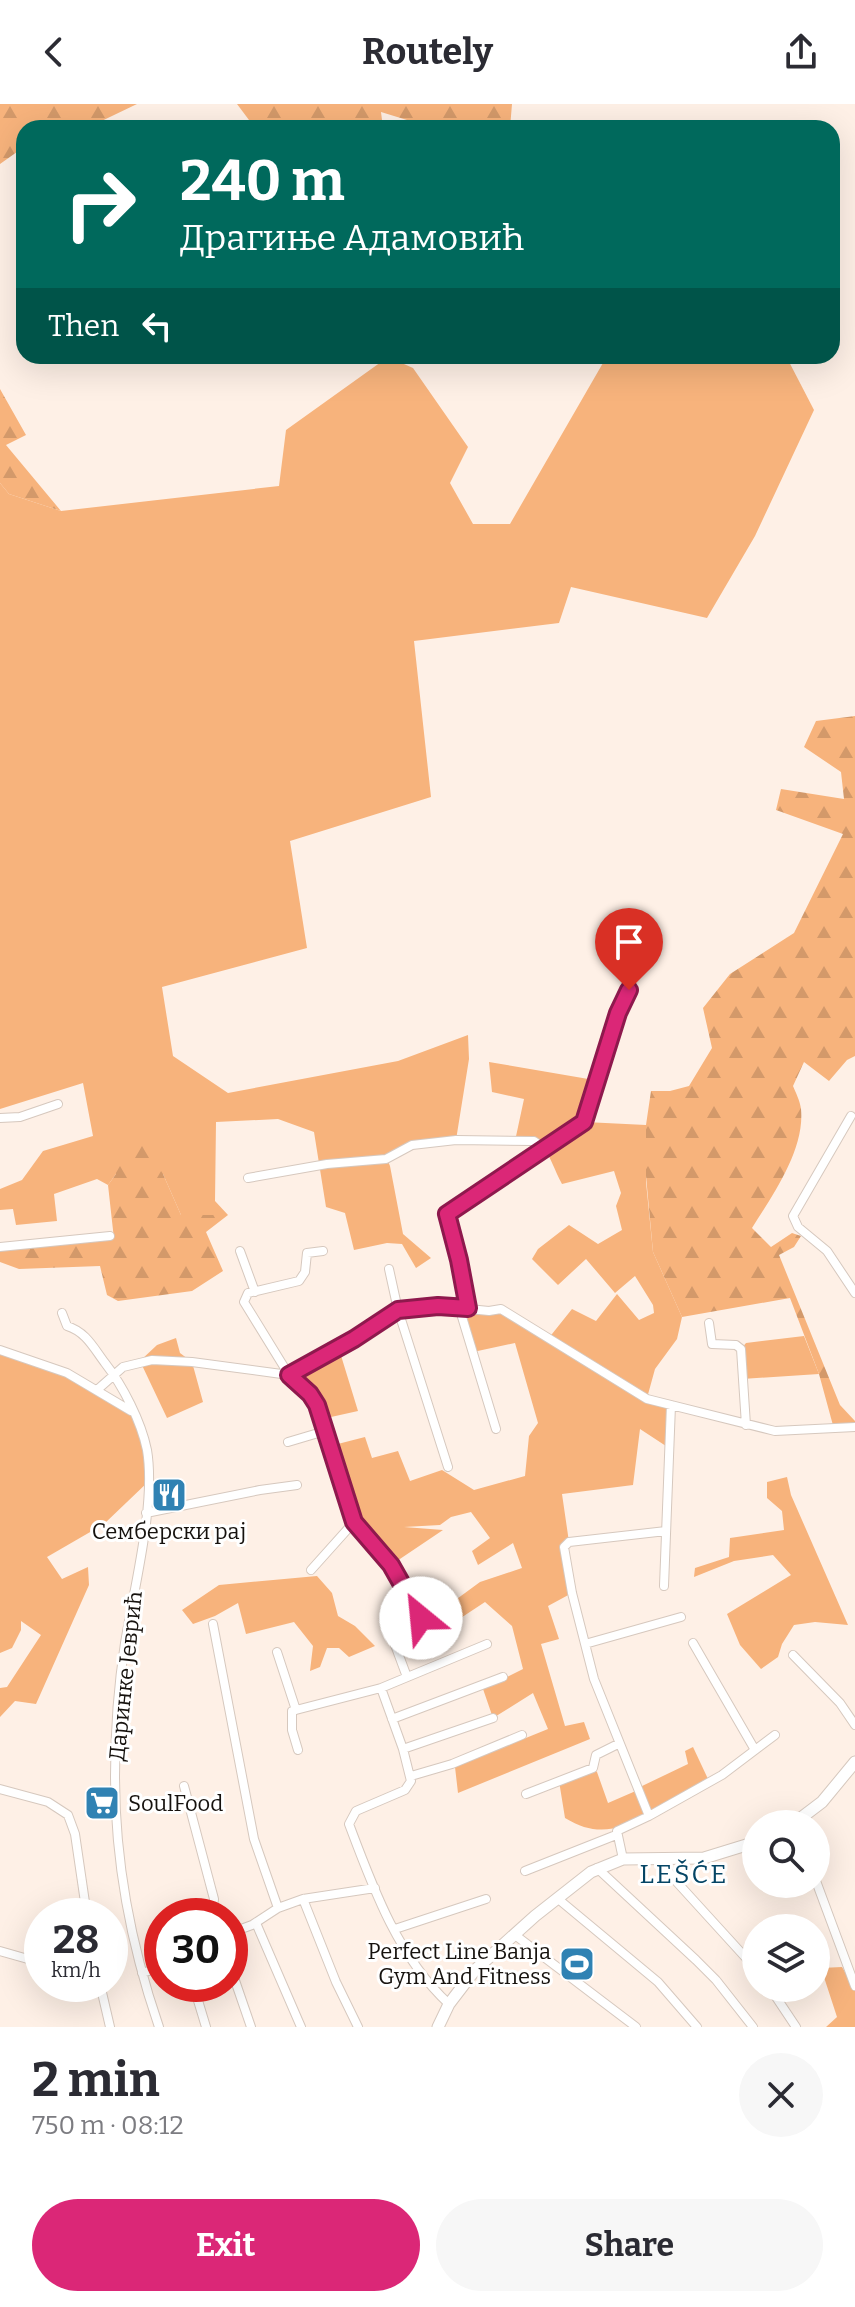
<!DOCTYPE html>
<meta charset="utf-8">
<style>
:root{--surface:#fff;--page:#f7f7f7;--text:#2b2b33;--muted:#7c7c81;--accent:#db2777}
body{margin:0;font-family:Bitter,serif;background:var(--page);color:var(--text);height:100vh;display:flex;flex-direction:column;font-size:30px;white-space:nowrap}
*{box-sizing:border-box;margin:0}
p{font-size:26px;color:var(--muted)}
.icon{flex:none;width:44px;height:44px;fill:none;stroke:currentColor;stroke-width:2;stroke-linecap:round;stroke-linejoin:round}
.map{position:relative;height:1923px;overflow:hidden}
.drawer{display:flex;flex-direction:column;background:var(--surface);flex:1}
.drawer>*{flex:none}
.guide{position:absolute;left:16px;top:16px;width:824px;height:244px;border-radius:24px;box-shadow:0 8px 32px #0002;background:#00695c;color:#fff;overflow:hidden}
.controls{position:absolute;left:742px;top:1706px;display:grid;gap:16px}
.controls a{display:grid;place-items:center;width:88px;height:88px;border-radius:50%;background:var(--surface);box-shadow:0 8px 32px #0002;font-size:40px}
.speed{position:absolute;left:24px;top:1794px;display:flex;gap:16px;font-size:40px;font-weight:700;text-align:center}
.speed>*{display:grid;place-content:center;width:104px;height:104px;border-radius:50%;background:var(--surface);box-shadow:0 8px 32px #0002;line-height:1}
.speed small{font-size:20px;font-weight:400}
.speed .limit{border:12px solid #d22;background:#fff;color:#111}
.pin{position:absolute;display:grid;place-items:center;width:68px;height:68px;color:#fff;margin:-82px -34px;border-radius:50% 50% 50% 0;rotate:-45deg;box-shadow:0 0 8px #0007}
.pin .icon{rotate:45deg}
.me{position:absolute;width:88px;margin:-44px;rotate:332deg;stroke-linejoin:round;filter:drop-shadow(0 0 6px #0008)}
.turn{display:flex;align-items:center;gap:28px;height:168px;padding:0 32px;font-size:36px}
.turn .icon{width:104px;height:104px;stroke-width:2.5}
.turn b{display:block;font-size:56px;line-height:68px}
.then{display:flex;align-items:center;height:76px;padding:0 32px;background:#0003;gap:16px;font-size:30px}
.round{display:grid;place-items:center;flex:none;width:84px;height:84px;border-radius:42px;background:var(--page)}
.headline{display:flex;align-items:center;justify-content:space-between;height:136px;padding:0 32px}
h1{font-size:48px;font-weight:700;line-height:60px}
.cta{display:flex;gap:16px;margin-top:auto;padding:16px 32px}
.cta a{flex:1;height:92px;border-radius:48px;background:var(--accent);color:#fff;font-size:32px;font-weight:700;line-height:92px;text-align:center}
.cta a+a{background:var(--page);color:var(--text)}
header{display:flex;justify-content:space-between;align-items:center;height:104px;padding:0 32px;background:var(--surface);font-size:36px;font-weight:700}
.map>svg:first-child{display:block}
</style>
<header><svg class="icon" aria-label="back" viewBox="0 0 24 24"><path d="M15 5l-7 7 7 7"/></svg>Routely<svg class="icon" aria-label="share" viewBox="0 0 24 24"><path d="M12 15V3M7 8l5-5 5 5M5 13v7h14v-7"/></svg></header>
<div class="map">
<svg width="855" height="1923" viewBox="0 0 855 1923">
<defs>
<pattern id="forest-firs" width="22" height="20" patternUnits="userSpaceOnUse" patternTransform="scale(2)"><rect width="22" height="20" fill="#f7b37c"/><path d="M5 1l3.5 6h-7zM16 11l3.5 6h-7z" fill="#d3996a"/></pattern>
</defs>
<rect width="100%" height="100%" fill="#fef0e6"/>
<path fill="#f7b37c" d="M 607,252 L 786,252 L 814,306 L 755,432 L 707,514 L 571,483 L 559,519 L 414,537 L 431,693 L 290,737 L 307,844 L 162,883 L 173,952 L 228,989 L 398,957 L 468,931 L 469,955 L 456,1036 L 412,1041 L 387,1055 L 390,1062 L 403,1130 L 431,1154 L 416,1164 L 402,1140 L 387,1139 L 354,1146 L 345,1109 L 326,1103 L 314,1028 L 278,1015 L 216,1018 L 215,1097 L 228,1111 L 181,1111 L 163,1070 L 116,1070 L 108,1081 L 97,1075 L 54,1090 L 57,1117 L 16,1121 L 13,1105 L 0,1106 L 0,1085 L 22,1076 L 43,1047 L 93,1032 L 83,979 L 0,1005 L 0,379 L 9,390 L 61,407 L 279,382 L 286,326 L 388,253 L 413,264 L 468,343 L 450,379 L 473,420 L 510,420 Z
M 489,958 L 600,977 L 585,1018 L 646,1021 L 646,1078 L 653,1148 L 682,1213 L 677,1235 L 655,1265 L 647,1294 L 671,1301 L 669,1344 L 640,1325 L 633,1381 L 562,1390 L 569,1438 L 567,1438 L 572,1489 L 548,1502 L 559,1535 L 541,1540 L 565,1622 L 584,1618 L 590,1635 L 458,1689 L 455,1663 L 548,1625 L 533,1589 L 493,1614 L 483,1585 L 523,1565 L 512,1522 L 485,1498 L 438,1529 L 435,1511 L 480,1478 L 522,1464 L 513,1439 L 478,1461 L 472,1447 L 490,1434 L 471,1408 L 451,1413 L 440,1421 L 404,1423 L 443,1426 L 391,1461 L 360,1427 L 330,1342 L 365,1333 L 372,1354 L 398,1347 L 410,1377 L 442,1366 L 474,1386 L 525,1372 L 529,1332 L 538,1319 L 515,1239 L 473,1248 L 459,1203 L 501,1205 L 548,1235 L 572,1205 L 596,1217 L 617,1190 L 639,1216 L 654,1209 L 653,1201 L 635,1172 L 615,1189 L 586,1155 L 558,1181 L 532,1155 L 538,1145 L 569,1121 L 598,1140 L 622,1126 L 616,1102 L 621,1089 L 614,1067 L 562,1080 C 546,1049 551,1040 515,1037 L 524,995 L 492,988 Z
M 804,1232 L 819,1270 L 742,1275 L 741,1245 L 746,1239 Z
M 176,1234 L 180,1249 L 192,1258 L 203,1298 L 167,1314 L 140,1257 L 157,1241 Z
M 339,1245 L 358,1307 L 322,1315 L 317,1301 L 289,1271 Z
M 0,1246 L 38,1257 L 132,1307 L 142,1328 L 150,1376 L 104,1420 L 47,1453 L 62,1475 L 88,1463 L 89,1481 L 36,1600 L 15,1597 L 0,1613 L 0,1584 L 7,1583 L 41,1531 L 21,1517 L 21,1526 L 12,1544 L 0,1549 Z
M 787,1373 L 791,1391 L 848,1521 L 815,1518 L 794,1521 L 782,1540 L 778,1553 L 761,1565 L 740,1541 L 727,1510 L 791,1471 L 773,1451 L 734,1457 L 694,1473 L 695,1464 L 729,1453 L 730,1434 L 784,1426 L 782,1407 L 767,1394 L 767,1378 Z
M 317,1472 L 332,1489 L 338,1512 L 355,1522 L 375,1542 L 349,1553 L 339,1544 L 327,1544 L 320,1563 L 310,1567 L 313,1542 L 294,1518 L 246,1530 L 238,1499 L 215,1512 L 193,1520 L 182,1506 L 219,1481 Z
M 693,1643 L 708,1675 L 650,1707 L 640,1683 L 688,1660 L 685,1647 Z
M 593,1664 L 597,1668 L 608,1699 L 638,1686 L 649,1712 C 617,1726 596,1733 565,1714 L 559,1677 Z
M 842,1863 L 855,1885 L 855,1923 L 826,1923 L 837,1913 L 821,1864 Z"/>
<path fill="url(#forest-firs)" d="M 0,0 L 137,0 L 87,24 L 24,24 L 24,43 L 0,60 Z
M 237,0 L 512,0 L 510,24 L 433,24 L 381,8 L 383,24 L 255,24 Z
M 0,285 L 26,331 L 6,341 L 61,407 L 9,390 L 0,379 Z
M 855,612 L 855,952 L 847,956 L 829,977 L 804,958 L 793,982 C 796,989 800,997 801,1005 C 805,1046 772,1092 752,1124 L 771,1143 L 792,1129 L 801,1132 L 794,1143 L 779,1151 L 840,1301 L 855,1317 L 855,1323 L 834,1325 L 819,1270 L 790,1194 L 682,1213 L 653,1148 L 646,1072 L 646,1021 L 651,987 L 670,987 L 689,982 L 712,944 L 703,904 L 730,870 L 794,829 L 843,730 L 776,706 L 781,685 L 844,695 L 841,668 L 804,643 L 816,617 Z
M 140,1035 L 163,1070 L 181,1111 L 228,1111 L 206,1128 L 223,1167 L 192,1187 L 118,1197 L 107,1191 L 100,1162 L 19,1165 L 0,1158 L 0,1141 L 114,1135 L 108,1081 L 116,1070 L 115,1054 Z"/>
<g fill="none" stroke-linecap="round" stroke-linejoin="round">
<defs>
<path id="street" d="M 851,1012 L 793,1112 L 798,1123 L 827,1147 L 855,1189
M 0,1014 L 20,1013 L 58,1000
M 248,1074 L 327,1060 L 386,1055 L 412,1041 L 456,1036 L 534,1037 L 544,1044
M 0,1143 L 110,1132
M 240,1147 L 255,1188
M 323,1147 L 307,1149 L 305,1168 L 299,1177 L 248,1189 L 244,1198 L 289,1271 L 310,1290 L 317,1301 L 354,1418 L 391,1461 L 421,1511 L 420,1517 L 394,1538 L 407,1573
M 389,1165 L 398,1206 L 448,1363
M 459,1203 L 496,1325
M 468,1204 L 459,1156 L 447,1110 L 584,1018 L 618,909 L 629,886
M 62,1209 L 67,1222 C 86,1228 93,1243 105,1259 C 123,1282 141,1317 147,1346 C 156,1400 134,1484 125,1539 C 118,1583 115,1628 115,1672 C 115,1758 131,1842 159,1923
M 709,1219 L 712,1240 L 736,1241 L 741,1245 L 746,1321
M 0,1246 L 67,1269 L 131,1307
M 97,1286 L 123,1263 L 152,1256 L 192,1258 L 289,1271 L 354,1235 L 398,1206 L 438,1202 L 489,1207 L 501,1205 L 647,1295 L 775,1327 L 855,1323
M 288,1338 L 325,1327
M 146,1409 L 260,1386 L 297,1381
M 311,1466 L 354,1418
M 664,1482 L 671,1301
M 213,1520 L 254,1735 L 278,1804
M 693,1539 L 755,1646
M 585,1540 L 681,1513
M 277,1548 L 296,1606
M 793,1551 L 840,1599 L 855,1621
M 381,1584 L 487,1540
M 392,1615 L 503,1573
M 403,1645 L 493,1614
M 298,1646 L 292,1626 L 292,1607 L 381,1584 L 403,1645 L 411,1677 L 405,1686 L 356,1707 L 349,1720 C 373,1784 398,1853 449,1900
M 411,1672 L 452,1660 L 522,1631
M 184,1682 L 214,1795 L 212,1812
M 0,1685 L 48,1698 L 68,1711 L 75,1730 L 87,1812
M 526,1690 L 593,1664 L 596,1651 L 618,1640
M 649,1712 L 594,1575 L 572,1489 L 564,1443 L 569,1438 L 666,1427
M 665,1754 L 668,1767 L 674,1775 L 756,1865
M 623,1755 L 617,1727 L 649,1712 L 722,1671 L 775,1631
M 597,1764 L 696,1856 L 716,1876 L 753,1923
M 525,1767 L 616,1731
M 816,1777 L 855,1882
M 557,1794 L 658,1878 L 697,1923
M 303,1795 L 336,1878 L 358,1923
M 256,1819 L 301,1923
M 395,1825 L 486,1795
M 230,1829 L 252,1821 L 278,1804 L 303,1795 L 375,1784
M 515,1831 L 636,1923
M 0,1847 L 42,1859
M 230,1862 L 251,1923
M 142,1869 L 162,1863
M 100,1880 L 110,1923
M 193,1880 L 206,1923
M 770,1884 L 796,1923"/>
<path id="secondary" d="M 793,1720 L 822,1698 L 855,1658
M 438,1923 L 449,1900 L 475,1866 L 535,1812 L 591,1768 L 623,1755 L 704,1754 L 756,1738"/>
</defs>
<use href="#street" stroke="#d6c8be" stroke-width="10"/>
<use href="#secondary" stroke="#d6c8be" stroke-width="13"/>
<use href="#street" stroke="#fff" stroke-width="8"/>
<use href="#secondary" stroke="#fff" stroke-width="11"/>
</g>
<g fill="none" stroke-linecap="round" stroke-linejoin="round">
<defs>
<path id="route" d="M 421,1514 L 391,1461 L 354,1418 L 317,1301 L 310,1290 L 289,1271 L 354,1235 L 398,1206 L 438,1202 L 468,1204 L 459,1156 L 447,1110 L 584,1018 L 618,909 L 629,886"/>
</defs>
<use href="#route" stroke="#8e194d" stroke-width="20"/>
<use href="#route" stroke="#db2777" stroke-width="14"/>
</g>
<defs>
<symbol id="restaurant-square" viewBox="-11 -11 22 22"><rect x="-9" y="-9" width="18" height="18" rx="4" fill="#3082b3" stroke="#fff"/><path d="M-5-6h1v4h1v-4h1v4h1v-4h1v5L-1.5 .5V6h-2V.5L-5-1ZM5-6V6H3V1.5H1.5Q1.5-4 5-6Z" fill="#fff"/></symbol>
<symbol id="supermarket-square" viewBox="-11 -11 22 22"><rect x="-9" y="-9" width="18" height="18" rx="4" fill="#3082b3" stroke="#fff"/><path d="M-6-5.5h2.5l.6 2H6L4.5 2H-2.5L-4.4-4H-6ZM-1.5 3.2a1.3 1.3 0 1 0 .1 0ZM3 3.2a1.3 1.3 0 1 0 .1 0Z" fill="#fff"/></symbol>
<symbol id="stadium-square" viewBox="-11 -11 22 22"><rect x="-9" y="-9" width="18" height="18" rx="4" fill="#3082b3" stroke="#fff"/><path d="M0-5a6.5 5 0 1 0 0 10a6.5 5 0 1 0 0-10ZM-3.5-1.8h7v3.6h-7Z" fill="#fff"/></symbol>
</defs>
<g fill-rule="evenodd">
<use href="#restaurant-square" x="149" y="1371" width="40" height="40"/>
<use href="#supermarket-square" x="82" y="1679" width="40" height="40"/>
<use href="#stadium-square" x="557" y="1840" width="40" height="40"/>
</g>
<g text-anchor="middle" stroke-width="6" stroke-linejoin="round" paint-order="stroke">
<g font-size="22" fill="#16120e" stroke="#fff">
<text x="169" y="1435">Семберски рај</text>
<text x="128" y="1707" text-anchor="start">SoulFood</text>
<text x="551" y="1855" text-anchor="end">Perfect Line Banja<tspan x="551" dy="25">Gym And Fitness</tspan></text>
</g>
<g font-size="22" fill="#16120e" stroke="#fff">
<text transform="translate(125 1572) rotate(-84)" y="8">Даринке Јеврић</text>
</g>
<g font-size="26" letter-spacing="2" fill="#054565" stroke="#fff">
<text x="684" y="1779">LEŠĆE</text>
</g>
</g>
</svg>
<div class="controls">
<a><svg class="icon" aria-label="search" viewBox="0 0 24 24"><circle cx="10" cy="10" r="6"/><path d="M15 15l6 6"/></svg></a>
<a><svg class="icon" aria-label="layers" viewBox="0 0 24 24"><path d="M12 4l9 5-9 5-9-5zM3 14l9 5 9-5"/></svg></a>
</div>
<div class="speed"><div>28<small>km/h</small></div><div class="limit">30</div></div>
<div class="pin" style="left:629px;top:886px;background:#d93025"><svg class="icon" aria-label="arrive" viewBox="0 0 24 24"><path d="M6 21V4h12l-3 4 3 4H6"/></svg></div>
<svg class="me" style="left:421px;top:1514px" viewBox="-20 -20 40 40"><circle r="19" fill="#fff"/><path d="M0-13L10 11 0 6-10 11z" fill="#db2777"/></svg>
<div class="guide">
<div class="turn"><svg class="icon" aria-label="right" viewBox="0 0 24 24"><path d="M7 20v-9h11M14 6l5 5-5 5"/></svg><div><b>240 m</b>Драгиње Адамовић</div></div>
<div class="then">Then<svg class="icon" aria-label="left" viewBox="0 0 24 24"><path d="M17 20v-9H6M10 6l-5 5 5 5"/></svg></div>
</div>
</div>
<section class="drawer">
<div class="headline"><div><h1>2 min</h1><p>750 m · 08:12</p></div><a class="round"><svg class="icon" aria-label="close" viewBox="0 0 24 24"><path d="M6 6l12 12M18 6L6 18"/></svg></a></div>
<div class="cta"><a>Exit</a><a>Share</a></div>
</section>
